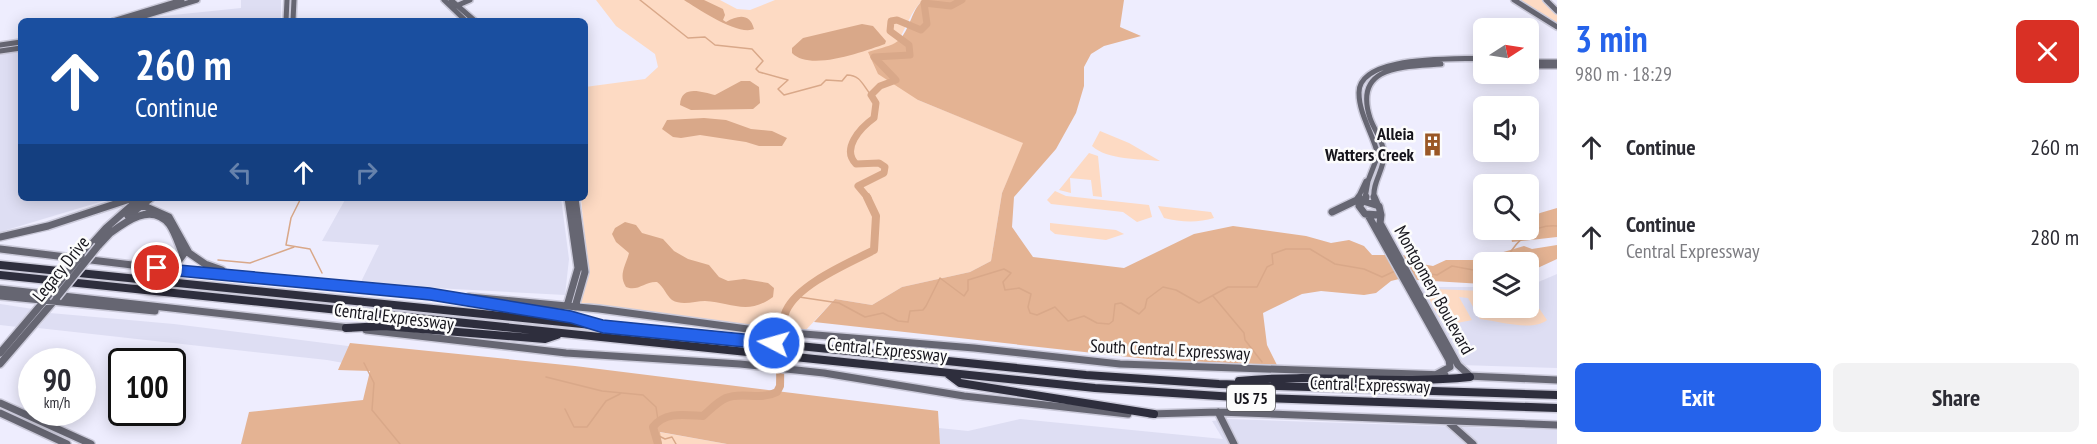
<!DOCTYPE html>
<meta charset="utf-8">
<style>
:root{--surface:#fff;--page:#f2f2f3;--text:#2b2b33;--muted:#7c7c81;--accent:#2563eb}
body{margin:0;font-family:"PT Sans Narrow",sans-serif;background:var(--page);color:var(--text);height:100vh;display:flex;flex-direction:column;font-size:22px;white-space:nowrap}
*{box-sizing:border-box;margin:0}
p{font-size:20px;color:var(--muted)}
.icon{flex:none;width:33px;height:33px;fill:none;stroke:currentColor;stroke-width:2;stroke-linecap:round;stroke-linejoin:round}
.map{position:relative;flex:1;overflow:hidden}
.drawer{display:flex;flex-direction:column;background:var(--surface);width:540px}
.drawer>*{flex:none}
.guide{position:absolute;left:18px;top:18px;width:570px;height:183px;border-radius:9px;box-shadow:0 3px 15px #0003;background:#1a4fa0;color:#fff;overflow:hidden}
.needle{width:39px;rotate:78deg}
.fabs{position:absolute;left:1473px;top:18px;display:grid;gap:12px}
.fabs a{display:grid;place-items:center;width:66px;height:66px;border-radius:9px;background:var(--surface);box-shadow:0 3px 15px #0003;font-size:30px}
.speed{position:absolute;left:18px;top:348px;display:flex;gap:12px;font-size:30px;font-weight:700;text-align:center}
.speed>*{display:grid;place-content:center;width:78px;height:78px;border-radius:50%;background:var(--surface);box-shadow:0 3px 15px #0003;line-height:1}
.speed small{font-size:15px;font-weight:400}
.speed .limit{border:3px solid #111;border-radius:9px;background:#fff;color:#111}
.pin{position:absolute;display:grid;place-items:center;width:51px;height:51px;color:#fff;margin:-26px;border:3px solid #fff;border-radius:50%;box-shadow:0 2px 6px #0007}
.me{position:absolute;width:66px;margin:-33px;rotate:276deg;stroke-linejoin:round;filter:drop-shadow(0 0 4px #0008)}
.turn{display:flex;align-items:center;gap:21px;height:126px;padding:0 18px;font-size:27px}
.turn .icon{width:78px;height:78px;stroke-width:2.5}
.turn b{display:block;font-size:42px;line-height:51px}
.lanes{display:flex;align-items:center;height:57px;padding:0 18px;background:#0003;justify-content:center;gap:30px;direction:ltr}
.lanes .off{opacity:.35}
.round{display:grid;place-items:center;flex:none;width:63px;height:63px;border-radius:9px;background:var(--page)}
.headline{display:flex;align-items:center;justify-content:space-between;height:102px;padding:0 18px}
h1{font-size:36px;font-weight:600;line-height:45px;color:var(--accent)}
.button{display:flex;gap:12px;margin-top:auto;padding:12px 18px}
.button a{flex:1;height:69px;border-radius:9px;background:var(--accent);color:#fff;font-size:24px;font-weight:600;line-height:69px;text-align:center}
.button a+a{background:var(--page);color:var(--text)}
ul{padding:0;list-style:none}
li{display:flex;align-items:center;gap:18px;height:90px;padding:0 18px}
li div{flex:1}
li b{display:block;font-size:22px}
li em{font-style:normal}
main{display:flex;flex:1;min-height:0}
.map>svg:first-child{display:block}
</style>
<main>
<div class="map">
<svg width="1557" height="444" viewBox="0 0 1557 444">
<rect width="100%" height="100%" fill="#eeedfe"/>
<path fill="#dedef3" d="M 241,0 L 281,0 L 281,21 L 143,21 L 154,17 L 241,8 Z
M 21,49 L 21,198 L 113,198 L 0,232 L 0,53 Z
M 346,198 L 561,198 L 569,259 L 565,295 L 360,284 L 379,245 L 322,241 Z
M 1557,274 L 1557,368 L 1459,365 L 1417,287 L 1483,287 L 1484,308 L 1528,308 L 1529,286 Z
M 0,304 L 7,305 L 33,309 L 18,327 L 0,325 Z
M 50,313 L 174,324 L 348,346 L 410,375 L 327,360 L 38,328 Z
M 1020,419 L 1223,439 L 1212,421 L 1228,419 L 1557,430 L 1557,444 L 940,444 L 939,428 L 968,431 Z"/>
<path fill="#fddac3" d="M 596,0 L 720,0 L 737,9 L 750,10 L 775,0 L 923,0 C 911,10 906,29 897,43 L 918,100 L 1024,143 L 1002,193 L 991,261 L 970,272 L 902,287 L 872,305 L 835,299 L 804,332 L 580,303 L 588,272 L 581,198 L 585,198 L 585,87 L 645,79 L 658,67 L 655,54 L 616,26 Z
M 1518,0 L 1544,0 L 1557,13 L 1557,25 Z
M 1100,131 L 1129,143 L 1160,161 C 1140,159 1107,160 1092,146 Z
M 1089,153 L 1098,156 L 1102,197 L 1093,196 L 1091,180 L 1070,178 L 1071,193 L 1059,190 Z
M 1055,191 L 1066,196 L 1149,205 L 1152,217 L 1137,222 L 1123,212 L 1051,204 L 1047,200 Z
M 1158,206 L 1211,212 L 1214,218 C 1198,223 1180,222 1164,218 Z
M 1050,223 L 1116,230 L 1124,234 L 1106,240 L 1055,234 L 1050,230 Z
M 1434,289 L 1483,291 L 1484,308 L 1528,308 L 1530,295 L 1547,320 C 1533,332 1498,321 1480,319 L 1468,298 L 1459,297 L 1472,320 C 1438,328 1442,321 1426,293 L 1433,294 Z
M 659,432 L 727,444 L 662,444 Z"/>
<path fill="#e4b393" d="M 923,0 L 1124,0 L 1120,27 L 1141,36 L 1104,46 L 1091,54 L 1084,67 L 1084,86 L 1076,113 L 1056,149 L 1014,197 L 1012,227 L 1033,257 L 1124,268 L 1194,234 L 1233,226 L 1306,236 L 1331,243 L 1349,240 L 1364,246 L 1372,255 L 1404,255 L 1411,262 L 1433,266 L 1446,260 L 1476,260 L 1524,246 L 1532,249 L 1557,245 L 1557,259 L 1529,272 L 1528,262 L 1484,262 L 1483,284 L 1399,279 L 1391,281 L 1376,293 L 1364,295 L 1321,291 L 1302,294 L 1263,313 L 1267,345 L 1277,365 L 1157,360 L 814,322 L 835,299 L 872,305 L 902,287 L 970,272 L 991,261 L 1002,193 L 1023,143 L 918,100 L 878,74 L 868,52 C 876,49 888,47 895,43 C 910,34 910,11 923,0 Z
M 1557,208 L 1557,237 L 1512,242 L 1511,237 L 1518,230 L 1528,230 L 1529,220 L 1540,213 Z
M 350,343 L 575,366 L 938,411 L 940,444 L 727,444 L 660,432 L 662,444 L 241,444 L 249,412 L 363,400 L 370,371 L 338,370 Z"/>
<path fill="#d9a889" d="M 684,0 L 704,0 L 723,9 L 725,15 L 723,20 L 726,22 C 738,15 750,13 754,29 C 738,36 698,9 684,0 Z
M 862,24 L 873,26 L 886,41 L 885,44 C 865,51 810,72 792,53 L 792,48 L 803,38 Z
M 741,81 L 750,81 L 759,87 L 760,103 L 753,109 L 691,110 L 680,105 C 681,84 702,92 715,95 Z
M 704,118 L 726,120 L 751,129 L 772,131 L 787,138 L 782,146 L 759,146 L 746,142 L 700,135 L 681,138 L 673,137 L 662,129 L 667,120 Z
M 625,222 L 636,225 L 642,233 L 663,239 L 674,251 L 688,259 L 709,265 L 719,277 L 728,281 L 744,279 L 768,283 L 774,288 L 773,297 C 747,316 731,302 705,301 C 695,301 682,306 672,300 C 666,295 664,287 657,282 C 645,281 638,292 626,287 C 618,275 626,265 629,253 L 616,242 L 612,234 L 615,228 Z"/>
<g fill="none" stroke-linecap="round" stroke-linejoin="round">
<path stroke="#d9a889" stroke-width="1.5" d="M 640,0 L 688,38 L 705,37 L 715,45 L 752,49 L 763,61 L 756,69 L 759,72 L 788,80 L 778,89 L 784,95 L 821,85 L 826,80 L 842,81 L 847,75 C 861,75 863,86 871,95
M 301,198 L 291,218 L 286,245 L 310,249 L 322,273
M 218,260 L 250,263 L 294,247
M 1505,262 C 1515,241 1533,224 1557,226
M 1408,270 L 1437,275 L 1452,266 L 1484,272
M 1213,296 L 1244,333 L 1245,340 L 1262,362
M 799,297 L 839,303 L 865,317 L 883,313 L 898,321 L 908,322 L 910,311 L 923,310 L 926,306 L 940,278 L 964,296 L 968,290 L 968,280 L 1004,269 L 1011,273 L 1003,282 L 1005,290 L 1019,288 L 1031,294 L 1028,307 L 1030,313 L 1037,315 L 1055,307 L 1068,321 L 1084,316 L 1097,323 L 1109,324 L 1113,321 L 1115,304 L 1121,303 L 1139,314 L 1145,308 L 1147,299 L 1163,287 L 1176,290 L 1199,303 L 1228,287 L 1257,287 L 1267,267 L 1273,264 L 1272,254 L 1286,249 L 1310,249 L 1335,264 L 1364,269 L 1382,277 L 1395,271
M 364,363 L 374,383 L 372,410 L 400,444
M 546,377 L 602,391 L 643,395 L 656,407 L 658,420
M 565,409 L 574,427 L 587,427 L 606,401 L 620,394
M 655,434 L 665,439 L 672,437 L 676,444"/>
<path stroke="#d9a889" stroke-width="7" d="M 868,198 L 858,186 L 884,173 L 885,167 L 879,163 L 856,164 C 841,149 860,128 874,118 L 876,103 L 871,95 L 880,86 L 896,80 L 874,57 L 910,55 L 909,45 L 890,31 L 891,21 L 897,20 L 921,30 L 927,24 L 924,3 L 951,6 L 962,0"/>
<path stroke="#d9a889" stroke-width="8" d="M 658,444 L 653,427 C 665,411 685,415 703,416 C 710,410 717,402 726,398 C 742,391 760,401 777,392 L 780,386 C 781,362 777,333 786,311 C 798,284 849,263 874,250 L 876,216 L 867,197"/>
<defs>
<path id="secondary-far1" d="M 444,0 L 466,21
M 451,0 L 475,21
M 1514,0 L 1557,27
M 1546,0 L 1557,11
M 456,6 L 470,0
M 113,21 L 182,0
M 128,21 L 197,0
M 286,21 L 287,0
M 293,21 L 294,0
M 0,45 L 21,42
M 0,51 L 21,48
M 1528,62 L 1557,62
M 1528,66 L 1557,66
M 1358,198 L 1366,181
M 1365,198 L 1368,181 L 1378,155 C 1373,134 1359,114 1359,93 C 1358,54 1457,60 1484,58
M 1374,198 C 1372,182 1385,169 1384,153 C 1383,140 1374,130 1370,118 C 1353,65 1403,67 1441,64"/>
<path id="secondary" d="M 1374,197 L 1377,204
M 575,198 L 585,272 L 575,307
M 1363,201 L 1379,206 L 1381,215 L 1365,214 L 1359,206 Z
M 1365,201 L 1366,197
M 135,202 L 169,217 L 189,253 L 205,264 L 222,270
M 1332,212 L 1357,200 L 1359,197
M 1368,215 L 1449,360 L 1450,367 L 1437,374
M 1381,215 L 1380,223 L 1458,365 L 1470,376
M 128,216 L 151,198
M 109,234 C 125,222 151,202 169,224 C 175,232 179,246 183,255 L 177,263 L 165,267
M 0,237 L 48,226 L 133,198
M 98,246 L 112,231
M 0,249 L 157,268 L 432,294
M 81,256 L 106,228 L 140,198
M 0,289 L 350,328
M 0,296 L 155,311
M 469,297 L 599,309 L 755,330 L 974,348 L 1120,364 L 1445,375
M 567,306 L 578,268 L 568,198
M 366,330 L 566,353 L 740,364 L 824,373 L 964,396 L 1128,414
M 0,353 L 45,300
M 0,364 L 54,301
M 1467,376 L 1557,380
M 0,403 L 91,444
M 1218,412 L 1234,444
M 0,413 L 67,444
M 1150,414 L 1218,412 L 1557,425
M 1447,421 L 1473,444"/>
<path id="highway" d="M 0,265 L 1086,375 L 1219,384 L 1557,395
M 0,275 L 1095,388 L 1235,397 L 1557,408
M 430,294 L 587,322
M 346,328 L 384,326 L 545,339 L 557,335
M 948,374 L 960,383 L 1154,414
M 1239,381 C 1316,373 1393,385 1470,377"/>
</defs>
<use href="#secondary-far1" stroke="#cbcada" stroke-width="8"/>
<use href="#secondary" stroke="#cbcada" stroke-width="10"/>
<use href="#highway" stroke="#cbcada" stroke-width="11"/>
<use href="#secondary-far1" stroke="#666672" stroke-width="5"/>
<use href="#secondary" stroke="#666672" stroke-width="7"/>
<use href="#highway" stroke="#2e2e3d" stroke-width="8"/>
<defs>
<path id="secondary-bridge" d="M 47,297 L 81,256
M 57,297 L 98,246"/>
</defs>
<use href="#secondary-bridge" stroke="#cbcada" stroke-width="10" stroke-linecap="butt"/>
<use href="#secondary-bridge" stroke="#666672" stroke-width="7"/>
</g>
<path fill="#2563eb" stroke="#184099" stroke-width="1.5" d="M 157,263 L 430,288 L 571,311 L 603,320 L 774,337 L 782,343 L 774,350 L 603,333 L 571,323 L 430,300 L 157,274 L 150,268 Z"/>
<defs>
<symbol id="building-bare" viewBox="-9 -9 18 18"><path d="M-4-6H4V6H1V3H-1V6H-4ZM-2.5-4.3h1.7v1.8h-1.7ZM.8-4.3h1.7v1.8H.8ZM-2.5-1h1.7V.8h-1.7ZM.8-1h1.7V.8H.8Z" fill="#9a5725" stroke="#fcfcfc" stroke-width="2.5" paint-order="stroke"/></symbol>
</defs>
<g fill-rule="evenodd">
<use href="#building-bare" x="1416" y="128" width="33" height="33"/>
</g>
<g text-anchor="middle" stroke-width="5" stroke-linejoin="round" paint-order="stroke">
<rect fill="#fcfcfc" stroke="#5a5a5e" stroke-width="1.5" x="1227" y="385" width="48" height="26" rx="4.5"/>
<g font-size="16" font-weight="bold" fill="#15141b">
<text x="1251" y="404">US 75</text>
</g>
<g font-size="18" font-weight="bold" fill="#15141b" stroke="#fcfcfc" text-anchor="end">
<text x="1414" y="140">Alleia<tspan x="1414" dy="21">Watters Creek</tspan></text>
</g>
<g font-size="18" fill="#15141b" stroke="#fcfcfc">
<text transform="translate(61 269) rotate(-51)" y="6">Legacy Drive</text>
<text transform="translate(1434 290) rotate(61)" y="6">Montgomery Boulevard</text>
<text transform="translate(394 317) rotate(7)" y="6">Central Expressway</text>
<text transform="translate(887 350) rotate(6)" y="6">Central Expressway</text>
<text transform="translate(1170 350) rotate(3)" y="6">South Central Expressway</text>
<text transform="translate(1370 385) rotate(2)" y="6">Central Expressway</text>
</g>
</g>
</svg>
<div class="fabs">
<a><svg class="needle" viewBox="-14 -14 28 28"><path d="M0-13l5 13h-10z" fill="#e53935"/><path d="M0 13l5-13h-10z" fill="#7c7c81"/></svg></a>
<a><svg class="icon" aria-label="sound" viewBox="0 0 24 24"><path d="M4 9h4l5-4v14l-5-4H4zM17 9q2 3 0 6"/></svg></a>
<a><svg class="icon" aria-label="search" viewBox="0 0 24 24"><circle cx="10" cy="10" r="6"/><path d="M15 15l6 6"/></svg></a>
<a><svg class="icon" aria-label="layers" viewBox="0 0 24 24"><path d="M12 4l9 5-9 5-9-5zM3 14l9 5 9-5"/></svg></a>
</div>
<div class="speed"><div>90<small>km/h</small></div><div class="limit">100</div></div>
<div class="pin" style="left:157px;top:268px;background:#d93025"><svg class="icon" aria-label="arrive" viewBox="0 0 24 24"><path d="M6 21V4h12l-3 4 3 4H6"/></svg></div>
<svg class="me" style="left:774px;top:343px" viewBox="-20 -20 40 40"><circle r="17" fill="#2563eb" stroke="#fff" stroke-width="3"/><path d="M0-11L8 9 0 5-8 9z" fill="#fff"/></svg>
<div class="guide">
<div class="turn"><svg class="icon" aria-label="ahead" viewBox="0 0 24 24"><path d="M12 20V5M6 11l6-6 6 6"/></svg><div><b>260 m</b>Continue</div></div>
<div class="lanes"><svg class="icon off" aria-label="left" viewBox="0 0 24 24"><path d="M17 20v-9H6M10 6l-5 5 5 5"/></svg><svg class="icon" aria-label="ahead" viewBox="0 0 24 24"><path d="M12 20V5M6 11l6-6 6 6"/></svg><svg class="icon off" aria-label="right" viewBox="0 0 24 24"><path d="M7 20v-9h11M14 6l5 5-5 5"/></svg></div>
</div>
</div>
<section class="drawer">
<div class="headline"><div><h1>3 min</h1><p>980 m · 18:29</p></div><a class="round" style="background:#d93025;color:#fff"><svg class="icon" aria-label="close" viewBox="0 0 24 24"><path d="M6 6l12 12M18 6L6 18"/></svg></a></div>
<ul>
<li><svg class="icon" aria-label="ahead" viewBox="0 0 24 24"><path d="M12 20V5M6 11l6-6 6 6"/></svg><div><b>Continue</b></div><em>260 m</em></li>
<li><svg class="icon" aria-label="ahead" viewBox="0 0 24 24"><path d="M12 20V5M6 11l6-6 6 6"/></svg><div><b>Continue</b><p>Central Expressway</p></div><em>280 m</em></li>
</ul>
<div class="button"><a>Exit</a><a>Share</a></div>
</section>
</main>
